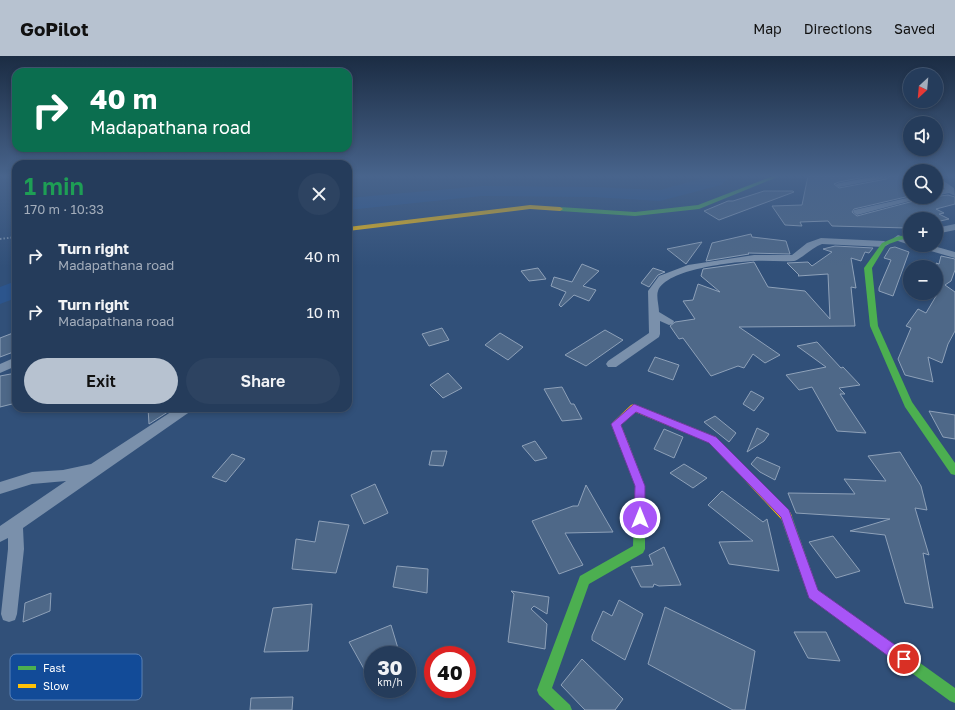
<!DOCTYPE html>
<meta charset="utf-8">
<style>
:root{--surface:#253c5b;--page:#2d4361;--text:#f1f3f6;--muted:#a3adbb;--line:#425671;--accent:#b7c2d0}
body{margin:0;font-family:"Golos Text",sans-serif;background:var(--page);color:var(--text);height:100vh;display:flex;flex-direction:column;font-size:15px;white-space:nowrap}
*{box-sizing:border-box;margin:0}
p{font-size:13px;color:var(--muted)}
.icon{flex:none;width:22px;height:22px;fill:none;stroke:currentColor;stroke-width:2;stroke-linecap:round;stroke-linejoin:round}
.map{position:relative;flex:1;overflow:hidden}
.panel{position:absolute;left:12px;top:104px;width:340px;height:252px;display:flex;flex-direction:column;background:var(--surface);border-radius:12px;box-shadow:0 2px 6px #0003,0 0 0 1px var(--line)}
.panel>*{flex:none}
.top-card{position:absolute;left:12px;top:12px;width:340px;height:84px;border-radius:12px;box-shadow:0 2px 6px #0003,0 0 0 1px var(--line);background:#0b6e4f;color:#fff;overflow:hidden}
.needle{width:26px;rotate:206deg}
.fabs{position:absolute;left:903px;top:12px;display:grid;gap:8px}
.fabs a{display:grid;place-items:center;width:40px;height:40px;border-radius:50%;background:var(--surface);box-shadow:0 2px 6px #0003,0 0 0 1px var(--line);font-size:20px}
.speed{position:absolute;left:364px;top:590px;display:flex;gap:8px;font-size:20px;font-weight:700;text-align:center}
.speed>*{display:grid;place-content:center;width:52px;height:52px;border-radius:50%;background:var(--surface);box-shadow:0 2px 6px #0003,0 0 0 1px var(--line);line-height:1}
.speed small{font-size:10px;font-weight:400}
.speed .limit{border:6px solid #d22;background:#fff;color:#111}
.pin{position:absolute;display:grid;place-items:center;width:34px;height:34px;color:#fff;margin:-17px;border:2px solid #fff;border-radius:50%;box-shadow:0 1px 4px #0007}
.me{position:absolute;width:44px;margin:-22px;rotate:0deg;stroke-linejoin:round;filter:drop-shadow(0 0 3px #0008)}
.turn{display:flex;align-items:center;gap:14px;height:84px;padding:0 12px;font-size:18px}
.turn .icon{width:52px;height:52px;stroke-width:2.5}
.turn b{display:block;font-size:28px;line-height:34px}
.round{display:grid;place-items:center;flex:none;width:42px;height:42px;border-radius:21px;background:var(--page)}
.summary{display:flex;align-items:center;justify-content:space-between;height:68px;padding:0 12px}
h1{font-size:24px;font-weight:600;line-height:30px;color:#1e9e55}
.cta{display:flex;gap:8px;margin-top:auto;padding:8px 12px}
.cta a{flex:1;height:46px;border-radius:24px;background:var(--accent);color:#111;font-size:16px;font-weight:600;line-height:46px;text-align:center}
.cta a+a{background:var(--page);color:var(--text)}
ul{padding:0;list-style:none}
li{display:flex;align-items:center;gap:12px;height:56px;padding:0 12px}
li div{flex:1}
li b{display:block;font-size:15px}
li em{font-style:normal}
header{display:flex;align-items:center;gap:24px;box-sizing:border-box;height:56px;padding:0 20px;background:var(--accent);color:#111}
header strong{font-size:19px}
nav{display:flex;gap:22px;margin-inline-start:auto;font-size:14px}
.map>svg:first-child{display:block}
</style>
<header>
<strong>GoPilot</strong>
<nav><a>Map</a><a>Directions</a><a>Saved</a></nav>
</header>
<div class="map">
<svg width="955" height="654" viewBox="0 0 955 654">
<rect width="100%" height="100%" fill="#315079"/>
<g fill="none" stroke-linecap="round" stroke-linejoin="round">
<path fill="#2c558d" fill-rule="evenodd" d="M 711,120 L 731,120 L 721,129 L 660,145 L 593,141 L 482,140 L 348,154 L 348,142 L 482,130 L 593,131 L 660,134 Z
M 16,225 L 16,242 L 0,248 L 0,231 Z"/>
</g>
<path fill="#4e6888" stroke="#8ea1b9" d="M 808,120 L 870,120 L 839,126 L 834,128 L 839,132 L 886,123 L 891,120 L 910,120 L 910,140 L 854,153 L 852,156 L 857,160 L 925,142 L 948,139 L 955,141 L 955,148 L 936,153 L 944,157 L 939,158 L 949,163 L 936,166 L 936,163 L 910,163 L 910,172 L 907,172 L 832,170 L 828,165 L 800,166 L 802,170 L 785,169 L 772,150 L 802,149 Z
M 764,135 L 793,135 L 794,136 L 719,164 L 704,155 L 728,145 L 733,145 Z
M 751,178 L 752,181 L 786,185 L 790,198 L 748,197 L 749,198 L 706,205 L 712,187 Z
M 702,186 L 686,208 L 667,193 Z
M 835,190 L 873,192 L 869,197 L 865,196 L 861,205 L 851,202 L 856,232 L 851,231 L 855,270 L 739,271 L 780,299 L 765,307 L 753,298 L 744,312 L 738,310 L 711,320 L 683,282 L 679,283 L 670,270 L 675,266 L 695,263 L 683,245 L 693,244 L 698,228 L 720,236 L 701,220 L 703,213 L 754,206 L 768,231 L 805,235 L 830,263 L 828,218 L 798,220 L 799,219 L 787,207 L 808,206 L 812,210 L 832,196 L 823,193 Z
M 895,191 L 909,196 L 893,240 L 879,235 L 879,232 L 891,204 L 884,202 L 890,192 Z
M 941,200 L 955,203 L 955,214 L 951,225 L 945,229 L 955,236 L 955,275 L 948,288 L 942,307 L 928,301 L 933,326 L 905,319 L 898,303 L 911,272 L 906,270 L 918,253 L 926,257 L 942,230 L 936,234 L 936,207 L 939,208 Z
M 582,208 L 599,215 L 583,230 L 596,234 L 589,245 L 574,239 L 561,251 L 559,249 L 566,236 L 551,230 L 554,221 L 572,226 Z
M 538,212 L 546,223 L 529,225 L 521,215 Z
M 653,212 L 665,216 L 658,219 L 649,231 L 641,227 Z
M 442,272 L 449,284 L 429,290 L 422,278 Z
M 605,274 L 623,284 L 586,310 L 565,299 Z
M 13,277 L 16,284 L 16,295 L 0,301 L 0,282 Z
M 500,277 L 523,291 L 508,304 L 485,289 Z
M 817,286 L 841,312 L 843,311 L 860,329 L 839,332 L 845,338 L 840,338 L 866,377 L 837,375 L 812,331 L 799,334 L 786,319 L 826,311 L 797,290 Z
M 655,301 L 679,309 L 673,324 L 648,315 Z
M 16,317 L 16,347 L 0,351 L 0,320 Z
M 448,317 L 462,332 L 443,342 L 430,329 Z
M 562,331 L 571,348 L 574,348 L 582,363 L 562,365 L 544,333 Z
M 751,335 L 764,342 L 754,355 L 743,348 Z
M 148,352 L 174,352 L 149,368 Z
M 929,355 L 955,359 L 955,383 L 943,381 Z
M 715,360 L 736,377 L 729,386 L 704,366 Z
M 757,372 L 769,378 L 764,385 L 747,396 Z
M 664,373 L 683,381 L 674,402 L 654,393 Z
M 535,385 L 547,402 L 535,405 L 522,390 Z
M 432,395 L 447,395 L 443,410 L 429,409 Z
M 900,396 L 921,430 L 927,454 L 915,452 L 929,499 L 923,497 L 933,552 L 905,547 L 885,479 L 850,475 L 890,463 L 796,457 L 788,437 L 855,438 L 844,423 L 886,425 L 868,400 Z
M 232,398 L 245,403 L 226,426 L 212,421 Z
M 757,401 L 780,411 L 775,424 L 760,416 L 751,408 Z
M 684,408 L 707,422 L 693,432 L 670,417 Z
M 375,428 L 388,457 L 364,468 L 351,439 Z
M 586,429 L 613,476 L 565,477 L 583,509 L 559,518 L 532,465 L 573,450 L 578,450 Z
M 722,435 L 763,466 L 767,463 L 779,515 L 729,508 L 719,486 L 753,485 L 708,449 Z
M 319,465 L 349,469 L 336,517 L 292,513 L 296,483 L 315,486 Z
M 833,480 L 860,515 L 836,522 L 809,486 Z
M 664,491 L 681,529 L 659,530 L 654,528 L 653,531 L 641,531 L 631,511 L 653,509 L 649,499 Z
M 397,510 L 428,513 L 427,537 L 393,531 Z
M 511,535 L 549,541 L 547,558 L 534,550 L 531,553 L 547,568 L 545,593 L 508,586 L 514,538 Z
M 51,537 L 50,555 L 23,566 L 25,547 Z
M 619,544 L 643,558 L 625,604 L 592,584 L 592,580 L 603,555 L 612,560 Z
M 312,548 L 308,595 L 264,596 L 273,552 Z
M 665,551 L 755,595 L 745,654 L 733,654 L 648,608 Z
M 391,569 L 400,599 L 373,599 L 373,629 L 349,586 Z
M 794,576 L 826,576 L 840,605 L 808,602 Z
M 582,603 L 623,643 L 615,654 L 585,654 L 561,629 Z
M 293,641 L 292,654 L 250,654 L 251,642 Z"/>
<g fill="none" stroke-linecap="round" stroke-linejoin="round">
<path stroke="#7a90ab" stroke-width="2" stroke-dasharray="1.5 2" stroke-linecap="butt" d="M 0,183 L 16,181"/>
<path fill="#7a90ab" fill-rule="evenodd" d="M 876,120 L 890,120 L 886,122 L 839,131 L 835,129 L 839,127 Z
M 936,120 L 954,132 L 955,140 L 949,137 L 936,140 L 936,136 L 945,133 L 936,126 Z
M 911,141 L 925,141 L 857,159 L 853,156 L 854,154 Z
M 955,168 L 955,174 L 936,178 L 936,172 Z
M 898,179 L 910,183 L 910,189 L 895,184 L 894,182 Z
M 821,182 L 884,185 L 889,188 L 884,191 L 822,188 C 813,191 800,204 794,205 C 781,206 767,204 754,205 C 733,206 666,213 658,235 C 656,240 659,250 659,256 L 674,265 L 673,268 L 669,269 L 660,265 L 660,278 L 659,281 L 616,311 L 608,311 L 606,308 L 608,305 L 649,277 L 648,235 L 659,220 L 688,209 L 754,199 L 792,199 L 807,187 Z
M 915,189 L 930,189 L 955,196 L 955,202 L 917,191 Z
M 16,301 L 16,310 L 0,317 L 0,308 Z
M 177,352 L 193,352 L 191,355 L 23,472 L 24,493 L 17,558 L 15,564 L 9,566 L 3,564 L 1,558 L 8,493 L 8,482 L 0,486 L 0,470 L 66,425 L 32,428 L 0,438 L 0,426 L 32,416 L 63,414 L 91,408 Z"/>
<path fill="#4caf50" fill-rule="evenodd" d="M 773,120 L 780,120 L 699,153 L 635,160 L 560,155 L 557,153 L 560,151 L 635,156 L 698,149 Z
M 910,178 L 910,182 L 900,184 L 886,189 L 872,212 L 878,270 L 912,346 L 955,407 L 955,419 L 951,418 L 905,351 L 870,270 L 864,212 L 882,187 L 896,181 Z
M 625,387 L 629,388 L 630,391 L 645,430 L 645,493 L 643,497 L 589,528 L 552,632 L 570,649 L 572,654 L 555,654 L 539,639 L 537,634 L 580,520 L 633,490 L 635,430 L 620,391 L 621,388 Z
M 786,455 L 790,456 L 792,460 L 818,534 L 955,632 L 955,647 L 950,645 L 809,542 L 780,460 L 782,456 Z"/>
<path fill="#ffc107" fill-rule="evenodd" d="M 530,149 L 560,151 L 563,153 L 560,155 L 530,153 L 348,175 L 348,171 Z
M 634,348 L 716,381 L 790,456 L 792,460 L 790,464 L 786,465 L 782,464 L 710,387 L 635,356 L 621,369 L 630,391 L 629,394 L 625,395 L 621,394 L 611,368 L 631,349 Z"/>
</g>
<linearGradient id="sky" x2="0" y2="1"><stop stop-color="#1b2c43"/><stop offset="0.57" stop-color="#48648c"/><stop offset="1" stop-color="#48648c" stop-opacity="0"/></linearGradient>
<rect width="955" height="211" fill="url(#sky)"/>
<path fill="#a855f7" stroke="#6d37a1" d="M 634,348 L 716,381 L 789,454 L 818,534 L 908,598 L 910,603 L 908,608 L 904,610 L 899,608 L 809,542 L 781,461 L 709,387 L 636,356 L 621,369 L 645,430 L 645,462 L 644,465 L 640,467 L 636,465 L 634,462 L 635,430 L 611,368 Z"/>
<rect x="10" y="598" width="132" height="46" rx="6" fill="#124b98" stroke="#5981b7" stroke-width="1"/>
<rect x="18" y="610" width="18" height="4" fill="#4caf50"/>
<rect x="18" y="628" width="18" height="4" fill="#ffc107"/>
<g font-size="11" fill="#fff">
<text x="43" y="616">Fast</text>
<text x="43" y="634">Slow</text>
</g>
</svg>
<div class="fabs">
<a><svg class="needle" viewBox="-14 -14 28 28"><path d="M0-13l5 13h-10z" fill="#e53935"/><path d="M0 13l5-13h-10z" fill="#a3adbb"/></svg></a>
<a><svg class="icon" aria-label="sound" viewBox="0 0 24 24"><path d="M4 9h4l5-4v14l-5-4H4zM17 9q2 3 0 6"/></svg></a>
<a><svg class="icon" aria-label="search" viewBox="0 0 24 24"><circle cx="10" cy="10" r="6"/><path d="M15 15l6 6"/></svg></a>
<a>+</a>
<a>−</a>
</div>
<div class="speed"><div>30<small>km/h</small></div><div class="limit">40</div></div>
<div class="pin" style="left:904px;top:603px;background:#d93025"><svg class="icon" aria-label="arrive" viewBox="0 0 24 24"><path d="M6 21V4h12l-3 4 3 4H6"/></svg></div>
<svg class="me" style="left:640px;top:462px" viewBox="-20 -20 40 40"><circle r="17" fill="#a855f7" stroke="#fff" stroke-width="3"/><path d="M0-11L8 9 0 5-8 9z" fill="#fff"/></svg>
<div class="top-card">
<div class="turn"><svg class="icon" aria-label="right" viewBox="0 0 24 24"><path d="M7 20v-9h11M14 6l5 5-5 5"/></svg><div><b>40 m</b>Madapathana road</div></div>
</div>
<section class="panel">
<div class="summary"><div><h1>1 min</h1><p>170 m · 10:33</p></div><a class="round"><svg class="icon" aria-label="close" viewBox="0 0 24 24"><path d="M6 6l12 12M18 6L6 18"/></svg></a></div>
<ul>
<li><svg class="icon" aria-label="right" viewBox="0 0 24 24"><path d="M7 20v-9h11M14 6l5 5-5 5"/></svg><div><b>Turn right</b><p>Madapathana road</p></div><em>40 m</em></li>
<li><svg class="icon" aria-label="right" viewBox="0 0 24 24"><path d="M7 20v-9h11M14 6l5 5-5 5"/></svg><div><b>Turn right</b><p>Madapathana road</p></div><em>10 m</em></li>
</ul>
<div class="cta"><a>Exit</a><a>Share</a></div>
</section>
</div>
